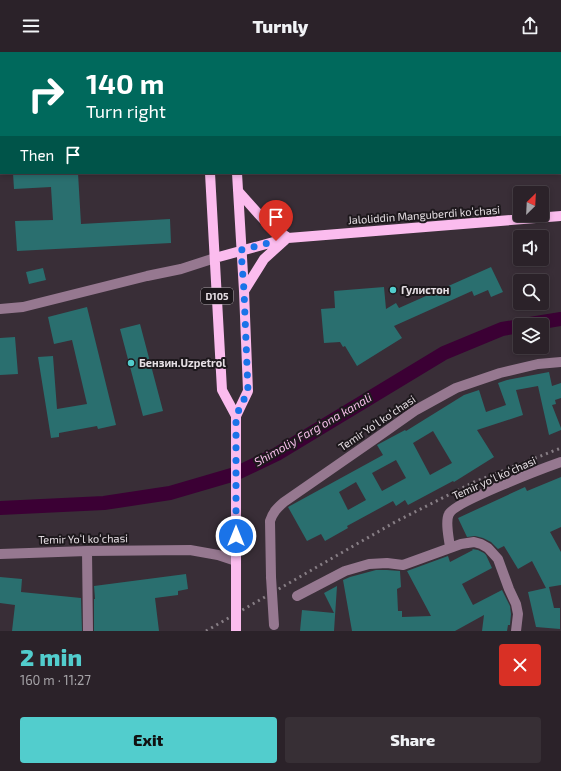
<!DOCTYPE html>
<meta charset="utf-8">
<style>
:root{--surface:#2b2229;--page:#372f35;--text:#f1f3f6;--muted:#a6a4a8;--line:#473f46;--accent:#52cdcd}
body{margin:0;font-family:"Exo 2",sans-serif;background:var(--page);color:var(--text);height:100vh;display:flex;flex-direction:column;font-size:15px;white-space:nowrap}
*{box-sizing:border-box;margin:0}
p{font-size:13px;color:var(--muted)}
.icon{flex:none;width:22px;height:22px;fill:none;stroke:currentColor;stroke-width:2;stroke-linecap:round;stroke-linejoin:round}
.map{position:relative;height:579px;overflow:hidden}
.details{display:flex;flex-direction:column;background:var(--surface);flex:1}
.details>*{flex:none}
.guide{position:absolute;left:0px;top:0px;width:561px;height:122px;box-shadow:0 2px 6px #0003,0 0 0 1px var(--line);background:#00695c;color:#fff;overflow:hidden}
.needle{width:26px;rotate:24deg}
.fabs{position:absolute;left:513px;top:134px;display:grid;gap:8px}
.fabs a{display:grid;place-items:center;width:36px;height:36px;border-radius:4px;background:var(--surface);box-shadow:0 2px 6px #0003,0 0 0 1px var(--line);font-size:20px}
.pin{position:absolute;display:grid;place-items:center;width:34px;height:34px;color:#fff;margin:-41px -17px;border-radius:50% 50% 50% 0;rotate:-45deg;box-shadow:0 0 4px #0007}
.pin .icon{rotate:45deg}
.me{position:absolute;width:44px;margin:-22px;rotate:0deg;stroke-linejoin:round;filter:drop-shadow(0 0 3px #0008)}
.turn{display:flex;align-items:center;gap:14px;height:84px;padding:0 20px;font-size:18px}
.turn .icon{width:52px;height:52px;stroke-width:2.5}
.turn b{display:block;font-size:28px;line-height:34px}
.then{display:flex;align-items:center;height:38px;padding:0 20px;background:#0003;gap:8px;font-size:15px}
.round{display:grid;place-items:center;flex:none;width:42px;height:42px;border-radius:4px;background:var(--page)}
.head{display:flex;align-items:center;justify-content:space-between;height:68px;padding:0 20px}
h1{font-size:24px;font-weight:800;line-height:30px;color:var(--accent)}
.cta{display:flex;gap:8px;margin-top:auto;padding:8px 20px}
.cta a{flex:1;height:46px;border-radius:4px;background:var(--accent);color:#111;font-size:16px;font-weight:800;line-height:46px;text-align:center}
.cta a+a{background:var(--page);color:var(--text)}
header{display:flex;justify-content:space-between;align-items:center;height:52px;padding:0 20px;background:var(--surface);font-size:18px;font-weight:800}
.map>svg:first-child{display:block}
</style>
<header><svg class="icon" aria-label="menu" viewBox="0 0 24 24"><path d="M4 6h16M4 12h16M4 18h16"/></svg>Turnly<svg class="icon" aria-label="share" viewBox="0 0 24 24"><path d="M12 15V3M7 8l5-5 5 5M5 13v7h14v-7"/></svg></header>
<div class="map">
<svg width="561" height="579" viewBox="0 0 561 579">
<rect width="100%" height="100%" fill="#392e37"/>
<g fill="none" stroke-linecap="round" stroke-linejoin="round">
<path stroke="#3b0034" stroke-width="14" d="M 524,273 L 561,267
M 0,456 L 104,451 L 170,441 L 235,422 L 277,402 L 444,301 L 502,277 L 520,274"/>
</g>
<path fill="#2a6f6f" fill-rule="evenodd" d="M 13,121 L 78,121 L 81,172 L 170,167 L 171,191 L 17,199 L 15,169 L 53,168 L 51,135 L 14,137 Z
M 491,215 L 503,240 L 491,245 L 488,238 L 474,244 L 472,239 L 394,274 L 402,286 L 357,314 L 345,294 L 343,295 L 340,290 L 324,291 L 321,257 L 335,256 L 334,239 L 384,235 L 386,257 L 396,251 L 399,256 Z
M 43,216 L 46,228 L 29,232 L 26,220 Z
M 87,255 L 116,373 L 98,377 L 97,374 L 59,381 L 59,385 L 51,386 L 38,305 L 53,304 L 57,357 L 87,352 L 72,288 L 54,292 L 48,265 Z
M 140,272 L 163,359 L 143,364 L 120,277 Z
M 15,285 L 18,322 L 0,323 L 0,286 Z
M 549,320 L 552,334 L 561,331 L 561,346 L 555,348 L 556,352 L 552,353 L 561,376 L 561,378 L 549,383 L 538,334 L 516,338 L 523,363 L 477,378 L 494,405 L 454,430 L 453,429 L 408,453 L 405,448 L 396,454 L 393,449 L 347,474 L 348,476 L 325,489 L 321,482 L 307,489 L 288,455 L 383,403 L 377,393 L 405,378 L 406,379 L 464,343 L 479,338 L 486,360 L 506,353 L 498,331 L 507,328 ZM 433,379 L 452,411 L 430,423 L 413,391 ZM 396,408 L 406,426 L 382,439 L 372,421 ZM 356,430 L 366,448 L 348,458 L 339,440 Z
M 561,425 L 561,475 L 550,480 L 561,500 L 561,533 L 549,535 L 554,556 L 560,556 L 560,577 L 536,575 L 528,540 L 546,536 L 532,509 L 518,517 L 504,494 L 498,497 L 491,490 L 483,486 L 475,484 L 467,485 L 458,466 L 525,435 L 527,439 Z
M 472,497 L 478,498 L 484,501 L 486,503 L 492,516 L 462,532 L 473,553 L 502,538 L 510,554 L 511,562 L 510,573 L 508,573 L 507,579 L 482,579 L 484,563 L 455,579 L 352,579 L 343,528 L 350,525 L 376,518 L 387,518 L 400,519 L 401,535 L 397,537 L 398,559 L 402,559 L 402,565 L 431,564 L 407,519 L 448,504 L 450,510 L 473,498 Z
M 186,522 L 188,537 L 178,539 L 178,543 L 155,546 L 159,579 L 94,579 L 94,547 L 95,547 L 94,534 Z
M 0,525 L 22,527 L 21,540 L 81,546 L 82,579 L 12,579 L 15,553 L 0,551 Z
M 337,534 L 334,579 L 300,579 L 302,558 L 334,561 L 324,541 Z"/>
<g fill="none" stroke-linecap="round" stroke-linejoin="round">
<path stroke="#967890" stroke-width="10" d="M 0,257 L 23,255 L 147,224 L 181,217 L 215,206
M 450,495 C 449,487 445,469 449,462 C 454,450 544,416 561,410
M 87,499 L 88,579
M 0,502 L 87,499 L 190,498 L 218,503 L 236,509
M 271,525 L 270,469 C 273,460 277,456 284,450 L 372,389 L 416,358 L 456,336 L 500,321 L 538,312 L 561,310
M 297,544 L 345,519 L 369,512 L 387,511 L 403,513 L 461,492 L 474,490 L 481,492 L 488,496 L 498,507 L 509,537 L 516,552 L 518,562 L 516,579"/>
<path stroke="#fbbcee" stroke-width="10" d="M 204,0 L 204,1
M 231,0 L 231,1
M 210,121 L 222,338 L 236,364
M 238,139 L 263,167 L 288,186
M 215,206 L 288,186 L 561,164
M 244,239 L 264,207 L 285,188
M 236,527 L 236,364 L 248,339 L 244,239 L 237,121"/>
<path stroke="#877e85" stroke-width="3" stroke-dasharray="2 4" stroke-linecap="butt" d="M 206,579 L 395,470 L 474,430 L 561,396"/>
<path stroke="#967890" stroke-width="10" d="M 271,525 L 274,573"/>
<path stroke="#fbbcee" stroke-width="10" d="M 236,527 L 236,579"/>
</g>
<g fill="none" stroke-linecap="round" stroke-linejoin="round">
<path stroke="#1a73e8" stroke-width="7" stroke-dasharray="0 12.6" d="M 236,484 L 236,364 L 248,339 L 244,239 L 241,198 L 276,189"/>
</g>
<g fill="#52cdcd" stroke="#1d181c" stroke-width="1.5">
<circle cx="393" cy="238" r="4"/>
<circle cx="131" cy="311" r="4"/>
</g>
<g text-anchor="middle" stroke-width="4" stroke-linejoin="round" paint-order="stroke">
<rect fill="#1d181c" stroke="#aaa3a8" stroke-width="1" x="201" y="236" width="32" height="16" rx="3"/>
<g font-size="10" font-weight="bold" fill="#e6dfe4">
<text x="217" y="248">D105</text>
</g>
<g font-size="11" fill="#e6dfe4" stroke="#1d181c">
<text transform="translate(424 163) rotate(-4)" y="4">Jaloliddin Manguberdi koʻchasi</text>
<text transform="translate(377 371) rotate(-34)" y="4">Temir Yoʻl koʻchasi</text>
<text transform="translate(494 426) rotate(-24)" y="4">Temir yoʻl koʻchasi</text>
<text transform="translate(83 487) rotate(-1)" y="4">Temir Yoʻl koʻchasi</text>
</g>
<g font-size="11" font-weight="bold" fill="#e6dfe4" stroke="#1d181c" text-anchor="start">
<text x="401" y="242">Гулистон</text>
<text x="139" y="315">Бензин.Uzpetrol</text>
</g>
<g font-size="12" font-style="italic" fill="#f5bde9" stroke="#1d181c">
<text transform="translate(313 378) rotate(-30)" y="4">Shimoliy Fargʻona kanali</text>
</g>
</g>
</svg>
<div class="fabs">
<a><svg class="needle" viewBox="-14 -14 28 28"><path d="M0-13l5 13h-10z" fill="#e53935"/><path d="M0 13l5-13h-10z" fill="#a6a4a8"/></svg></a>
<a><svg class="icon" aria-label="sound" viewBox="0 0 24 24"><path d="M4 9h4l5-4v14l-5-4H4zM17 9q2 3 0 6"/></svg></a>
<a><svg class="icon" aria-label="search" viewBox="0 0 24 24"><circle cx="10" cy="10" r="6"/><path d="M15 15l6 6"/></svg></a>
<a><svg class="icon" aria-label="layers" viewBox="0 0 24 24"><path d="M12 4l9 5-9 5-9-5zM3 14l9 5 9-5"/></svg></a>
</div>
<div class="pin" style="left:276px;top:189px;background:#d93025"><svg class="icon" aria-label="arrive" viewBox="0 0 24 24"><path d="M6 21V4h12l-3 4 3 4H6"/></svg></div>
<svg class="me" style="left:236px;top:484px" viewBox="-20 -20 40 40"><circle r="17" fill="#1a73e8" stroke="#fff" stroke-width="3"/><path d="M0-11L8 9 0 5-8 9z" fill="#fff"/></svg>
<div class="guide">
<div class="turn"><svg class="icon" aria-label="right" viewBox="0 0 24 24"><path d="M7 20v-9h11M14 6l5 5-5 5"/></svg><div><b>140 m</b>Turn right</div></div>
<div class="then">Then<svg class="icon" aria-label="arrive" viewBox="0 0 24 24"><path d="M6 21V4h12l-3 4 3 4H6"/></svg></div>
</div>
</div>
<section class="details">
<div class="head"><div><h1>2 min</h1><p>160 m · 11:27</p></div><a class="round" style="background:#d93025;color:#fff"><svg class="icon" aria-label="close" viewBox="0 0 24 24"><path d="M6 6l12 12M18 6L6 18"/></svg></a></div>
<div class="cta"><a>Exit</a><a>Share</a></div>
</section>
